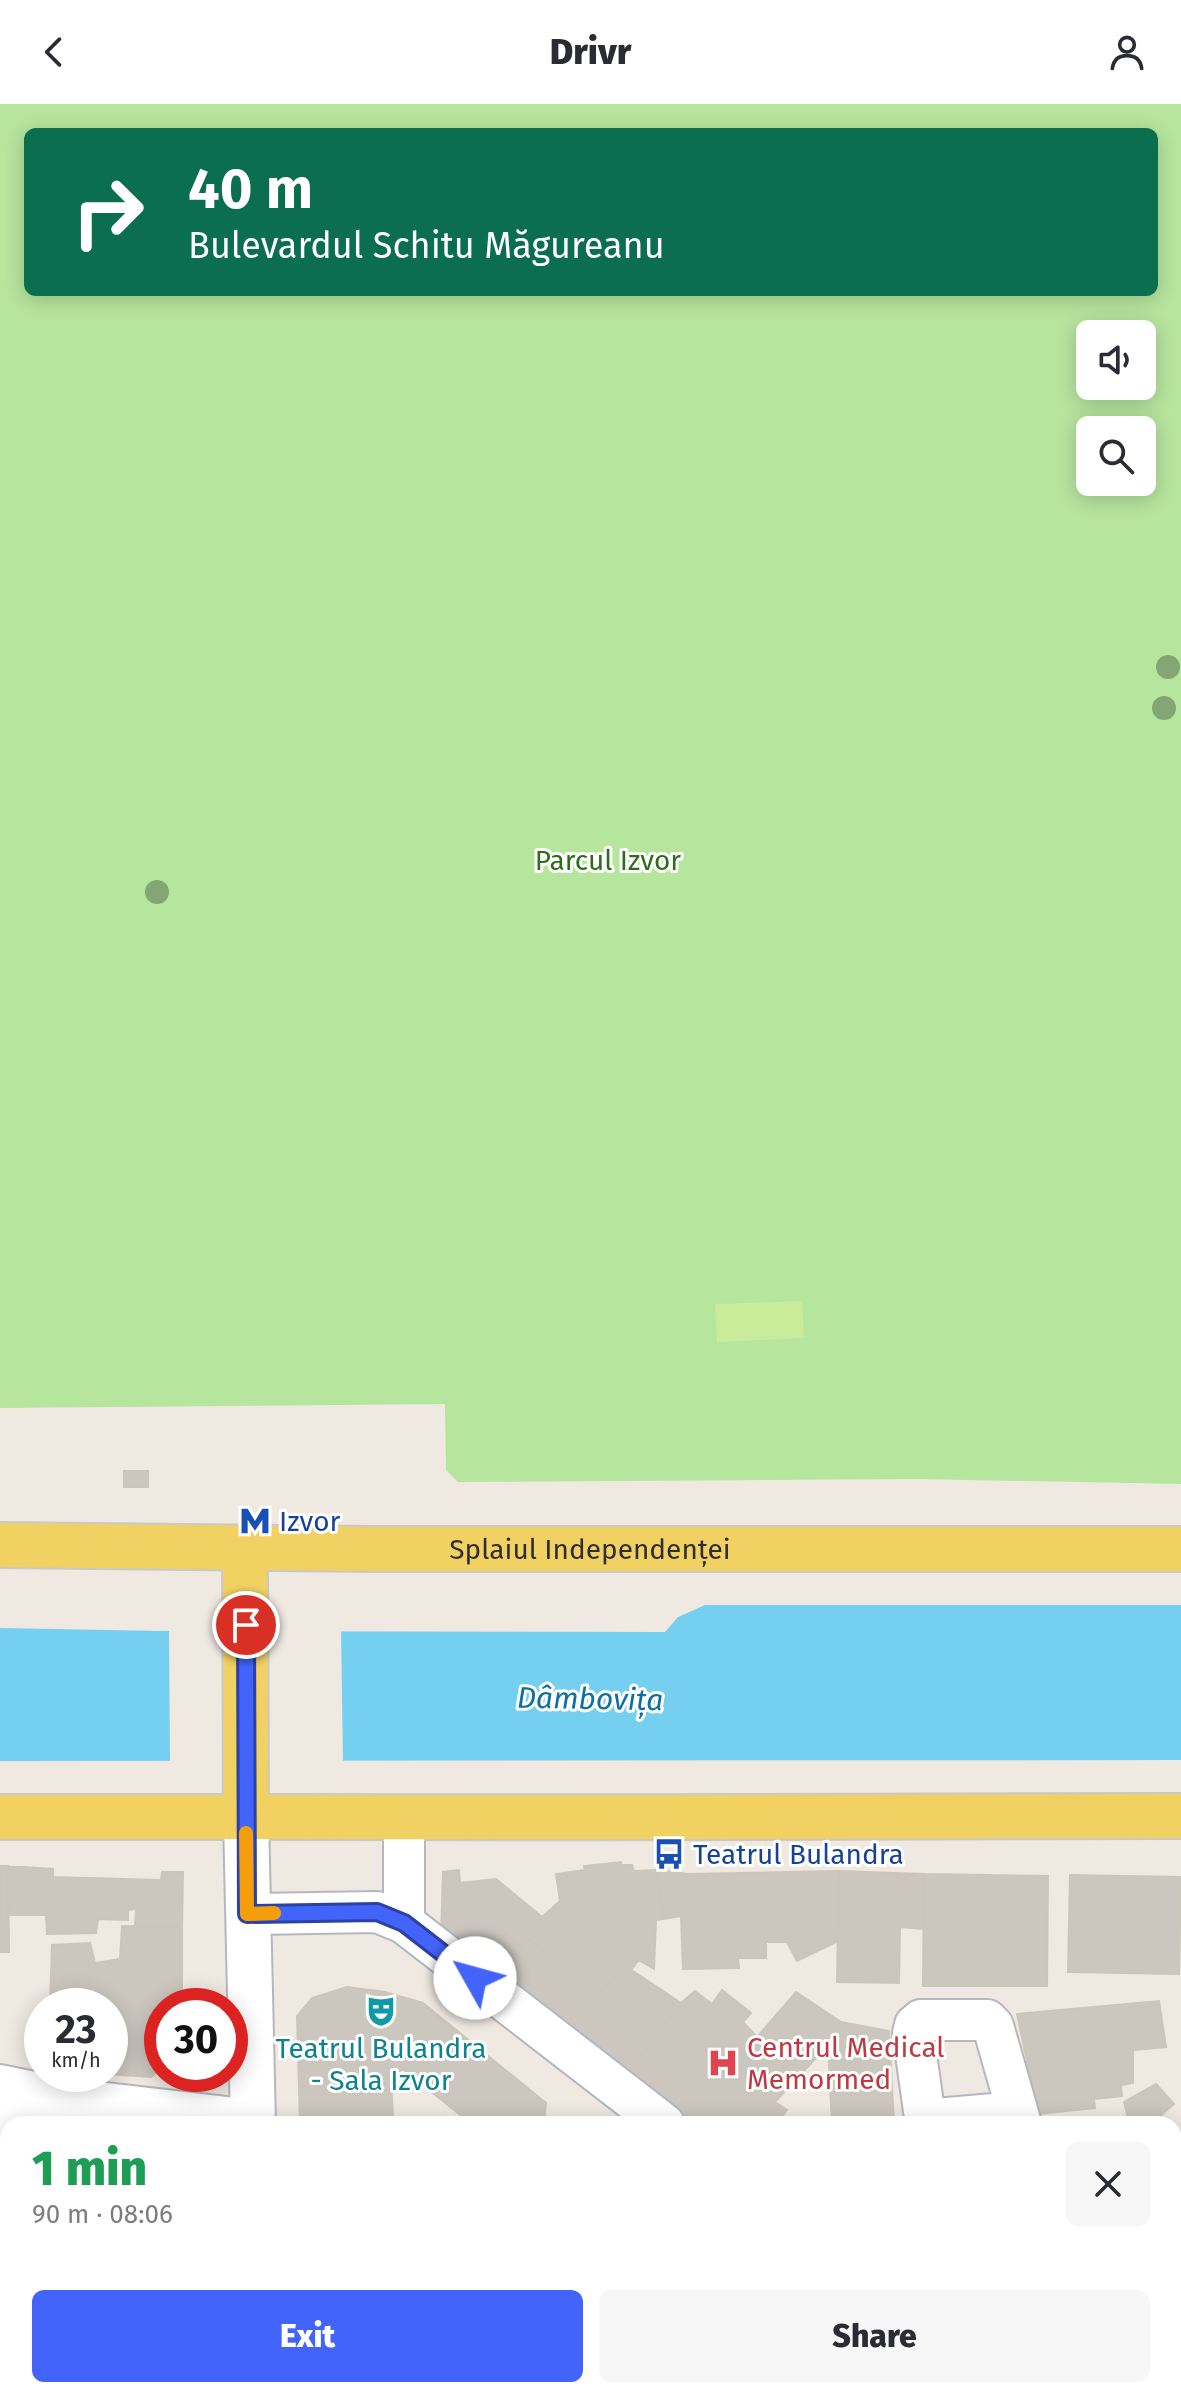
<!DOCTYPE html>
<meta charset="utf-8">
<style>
:root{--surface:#fff;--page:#f7f7f7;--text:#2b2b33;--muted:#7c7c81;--accent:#4264fb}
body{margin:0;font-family:"Fira Sans",sans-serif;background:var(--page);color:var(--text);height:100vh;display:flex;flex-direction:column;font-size:30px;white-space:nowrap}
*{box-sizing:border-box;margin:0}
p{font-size:26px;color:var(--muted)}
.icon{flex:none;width:44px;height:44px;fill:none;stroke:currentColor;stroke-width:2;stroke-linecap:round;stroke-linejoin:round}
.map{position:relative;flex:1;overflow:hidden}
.panel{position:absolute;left:0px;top:2012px;width:1182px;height:282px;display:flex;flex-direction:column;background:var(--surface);border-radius:24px 24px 0 0;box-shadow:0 4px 20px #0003}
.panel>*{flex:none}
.top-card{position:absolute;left:24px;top:24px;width:1134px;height:168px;border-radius:12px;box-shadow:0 4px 20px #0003;background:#0b6e4f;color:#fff;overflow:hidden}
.buttons{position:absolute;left:1076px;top:216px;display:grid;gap:16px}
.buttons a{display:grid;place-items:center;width:80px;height:80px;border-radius:12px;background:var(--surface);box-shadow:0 4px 20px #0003;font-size:40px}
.speed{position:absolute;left:24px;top:1884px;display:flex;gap:16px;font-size:40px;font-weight:700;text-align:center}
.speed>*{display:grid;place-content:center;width:104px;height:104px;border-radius:50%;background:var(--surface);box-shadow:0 4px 20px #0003;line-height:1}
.speed small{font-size:20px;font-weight:400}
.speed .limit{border:12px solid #d22;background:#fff;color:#111}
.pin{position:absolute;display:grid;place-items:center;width:68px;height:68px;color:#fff;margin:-34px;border:4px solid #fff;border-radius:50%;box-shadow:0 2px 8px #0007}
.me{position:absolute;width:88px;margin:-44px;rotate:308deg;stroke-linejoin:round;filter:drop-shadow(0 0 6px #0008)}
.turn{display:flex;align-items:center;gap:28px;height:168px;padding:0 32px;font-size:36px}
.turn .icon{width:104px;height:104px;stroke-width:2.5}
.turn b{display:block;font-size:56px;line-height:68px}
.round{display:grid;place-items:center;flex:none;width:84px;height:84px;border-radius:12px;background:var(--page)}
.overview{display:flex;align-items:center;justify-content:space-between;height:136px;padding:0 32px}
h1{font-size:48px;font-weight:800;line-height:60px;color:#1e9e55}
.button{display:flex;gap:16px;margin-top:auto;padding:16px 32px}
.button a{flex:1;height:92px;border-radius:12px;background:var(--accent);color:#fff;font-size:32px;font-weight:800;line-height:92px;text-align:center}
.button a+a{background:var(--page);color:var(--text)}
header{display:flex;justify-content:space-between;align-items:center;height:104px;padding:0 32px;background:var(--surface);font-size:36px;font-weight:800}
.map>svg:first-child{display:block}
</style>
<header><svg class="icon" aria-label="back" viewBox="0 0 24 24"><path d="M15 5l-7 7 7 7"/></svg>Drivr<svg class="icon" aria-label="person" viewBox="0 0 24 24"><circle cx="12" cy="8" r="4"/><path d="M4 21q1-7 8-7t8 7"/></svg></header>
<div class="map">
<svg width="1181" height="2293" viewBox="0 0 1181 2293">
<rect width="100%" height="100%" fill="#efe9e1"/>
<path fill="#b6e59e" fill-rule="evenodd" d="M 0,0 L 1181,0 L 1181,1380 L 918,1375 L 458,1378 L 446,1366 L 445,1300 L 0,1304 ZM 28,28 L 1154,28 L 1154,188 L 28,188 ZM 1090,230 L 1142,230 L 1142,282 L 1090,282 ZM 1090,326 L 1142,326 L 1142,378 L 1090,378 Z
M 1174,2278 L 1181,2280 L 1181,2293 L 1071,2293 L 1082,2286 L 1174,2286 Z"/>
<path fill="#c9ec9a" d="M 802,1197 L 804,1234 L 717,1238 L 715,1200 Z"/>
<path fill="#75cff0" d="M 705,1501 L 1181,1501 L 1181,1656 L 0,1657 L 0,1524 L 161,1527 L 665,1528 L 678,1513 Z"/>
<path fill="#efe9e1" d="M 169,1523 L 341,1523 L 343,1660 L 170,1661 Z"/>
<path fill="#cbc7bf" stroke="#cbc5ba" stroke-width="2" d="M 124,1367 L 148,1367 L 148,1383 L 124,1383 Z
M 621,1758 L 621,1761 L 632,1761 L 634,1767 L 657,1766 L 663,1815 L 656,1816 L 654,1865 L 639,1856 L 631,1866 L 624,1861 L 602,1888 L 526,1834 L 542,1813 L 560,1797 L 556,1770 L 585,1766 L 584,1762 Z
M 0,1762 L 8,1762 L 9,1848 L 0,1848 Z
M 8,1762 L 53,1765 L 53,1773 L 161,1776 L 162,1768 L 183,1768 L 182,1823 L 135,1822 L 136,1805 L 128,1806 L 128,1816 L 98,1815 L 96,1829 L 47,1830 L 46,1811 L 8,1811 Z
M 459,1766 L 460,1779 L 496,1775 L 542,1813 L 526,1834 L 602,1888 L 624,1861 L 681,1899 L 623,1976 L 441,1835 L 443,1768 Z
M 657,1766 L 689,1770 L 839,1767 L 838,1837 L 797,1857 L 787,1838 L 766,1838 L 766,1854 L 738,1854 L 739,1864 L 683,1865 L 681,1812 L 663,1815 Z
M 839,1767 L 924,1770 L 924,1825 L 900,1823 L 899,1879 L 837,1878 Z
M 924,1770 L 1048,1772 L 1047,1882 L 923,1882 Z
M 1070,1771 L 1181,1773 L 1179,1870 L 1068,1868 Z
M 122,1822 L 182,1823 L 182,1902 L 162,1902 L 162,1964 L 151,1973 L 106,1970 L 110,1970 L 110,1902 L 50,1902 L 52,1841 L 90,1839 L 95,1859 L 120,1855 Z
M 347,1883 L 385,1888 L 423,1899 L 546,1999 L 544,2020 L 457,2020 L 464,2014 L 403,1965 L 391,1972 L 393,2014 L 382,2014 L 382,2020 L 300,2020 L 297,1912 L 312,1894 Z
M 722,1886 L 751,1909 L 743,1918 L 757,1933 L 796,1888 L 841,1918 L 841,1942 L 828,1941 L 775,1998 L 787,2006 L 776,2020 L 680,2020 L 623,1976 L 681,1899 L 695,1887 L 712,1900 Z
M 1159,1897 L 1166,1943 L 1133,1946 L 1133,1979 L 1121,1981 L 1122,1992 L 1094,1995 L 1095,2004 L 1038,2010 L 1017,1910 Z
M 841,1918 L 889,1927 L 894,2020 L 832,2020 L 828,1941 L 841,1942 Z
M 1156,1980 L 1174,2000 L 1151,2020 L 1105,2020 L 1128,2015 L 1124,1998 Z
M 85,2003 L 118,2020 L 49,2020 Z
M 1181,2032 L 1181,2116 L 1174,2115 L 1174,2035 Z
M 8,2043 L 8,2123 L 0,2127 L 0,2047 Z
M 14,2286 L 202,2286 L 202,2293 L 0,2293 L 14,2289 Z
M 304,2286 L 406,2286 L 404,2293 L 304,2293 Z
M 461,2286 L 639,2286 L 636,2293 L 458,2293 Z
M 639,2286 L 714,2286 L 712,2293 L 636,2293 Z
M 714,2286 L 825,2286 L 759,2293 L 712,2293 Z"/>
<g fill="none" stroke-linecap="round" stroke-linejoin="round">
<defs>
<path id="minor" d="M 404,1713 L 404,1819
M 247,1810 L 377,1808 L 404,1819 L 664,2020
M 0,1981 L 63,1994 L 253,2016
M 1017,2008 L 936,2015 L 928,2013 L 924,2007 L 913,1929 L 915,1921 L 921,1916 L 987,1916 L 993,1922 L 1021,2020
M 9,2020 L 63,1994
M 1174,2167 L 1181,2168
M 908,2293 L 913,2286"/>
<path id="secondary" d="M 246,1715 L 253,2020
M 266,2286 L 266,2293"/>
<g id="primary">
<path id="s1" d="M 0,1441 L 376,1445 L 1181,1445"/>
<path d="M 245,1443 L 246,1715"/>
<path d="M 0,1713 C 394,1716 787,1711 1181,1712"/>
<path d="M 1174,2256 L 1181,2256"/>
<path d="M 1001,2293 L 1020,2286"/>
</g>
</defs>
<use href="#minor" stroke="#b4b7c1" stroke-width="44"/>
<use href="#secondary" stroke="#b4b7c1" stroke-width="48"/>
<use href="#primary" stroke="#c9c9c9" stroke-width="48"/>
<use href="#minor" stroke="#fff" stroke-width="40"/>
<use href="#secondary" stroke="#fff" stroke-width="44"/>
<use href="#primary" stroke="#f2d163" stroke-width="44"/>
</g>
<g fill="#84a574">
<circle cx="1168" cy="563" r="12"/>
<circle cx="1164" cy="604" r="12"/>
<circle cx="157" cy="788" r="12"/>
</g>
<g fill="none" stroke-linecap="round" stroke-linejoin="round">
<defs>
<path id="route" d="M 246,1521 L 247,1810 L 377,1808 L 404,1819 L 475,1874"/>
</defs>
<use href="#route" stroke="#2b41a3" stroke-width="20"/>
<use href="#route" stroke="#4264fb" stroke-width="14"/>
<path stroke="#f59e0b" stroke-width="14" d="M 246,1729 L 247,1810 L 274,1809"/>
</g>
<defs>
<symbol id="metro-bare" viewBox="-9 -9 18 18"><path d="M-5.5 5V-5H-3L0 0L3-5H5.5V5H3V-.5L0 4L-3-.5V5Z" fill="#1a4fb4" stroke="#fff" stroke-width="2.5" paint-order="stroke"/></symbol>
<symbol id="bus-bare" viewBox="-9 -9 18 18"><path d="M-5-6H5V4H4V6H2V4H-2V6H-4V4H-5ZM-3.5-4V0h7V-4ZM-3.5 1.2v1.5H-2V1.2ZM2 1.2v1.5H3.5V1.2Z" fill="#1a4fb4" stroke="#fff" stroke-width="2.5" paint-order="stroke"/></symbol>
<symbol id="theatre-bare" viewBox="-9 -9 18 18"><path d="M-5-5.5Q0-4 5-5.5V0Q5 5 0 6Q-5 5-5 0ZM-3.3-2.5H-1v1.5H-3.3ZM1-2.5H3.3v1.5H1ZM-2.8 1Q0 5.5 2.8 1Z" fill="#0f9aa8" stroke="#fff" stroke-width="2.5" paint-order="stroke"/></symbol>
<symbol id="hospital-bare" viewBox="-9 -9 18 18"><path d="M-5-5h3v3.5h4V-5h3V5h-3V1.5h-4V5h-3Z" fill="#e0444e" stroke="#fff" stroke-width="2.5" paint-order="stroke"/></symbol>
</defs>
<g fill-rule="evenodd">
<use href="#metro-bare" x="233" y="1395" width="44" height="44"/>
<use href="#bus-bare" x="647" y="1728" width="44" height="44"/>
<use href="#theatre-bare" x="359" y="1885" width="44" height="44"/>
<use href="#hospital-bare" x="701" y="1937" width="44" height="44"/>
</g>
<g text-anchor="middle" stroke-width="6" stroke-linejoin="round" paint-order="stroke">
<g font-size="28" fill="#2c6e1b" stroke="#fff">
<text x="608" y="766">Parcul Izvor</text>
</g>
<g font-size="28" fill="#164399" stroke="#fff" text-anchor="start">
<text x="279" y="1427">Izvor</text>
<text x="693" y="1760">Teatrul Bulandra</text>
</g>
<g font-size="28" fill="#2e2e2e" stroke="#fff">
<text dy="10" stroke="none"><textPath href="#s1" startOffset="590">Splaiul Independenței</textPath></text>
</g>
<g font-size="28" fill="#be3a42" stroke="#fff" text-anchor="start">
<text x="747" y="1953">Centrul Medical<tspan x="747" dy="32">Memormed</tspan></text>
</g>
<g font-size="28" fill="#0d838f" stroke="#fff">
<text x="381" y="1954">Teatrul Bulandra<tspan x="381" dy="32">- Sala Izvor</tspan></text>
</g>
<g font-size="30" font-style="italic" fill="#0d6fa3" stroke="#fff">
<text transform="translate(590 1595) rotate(1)" y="10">Dâmbovița</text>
</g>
</g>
</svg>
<div class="buttons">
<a><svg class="icon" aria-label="sound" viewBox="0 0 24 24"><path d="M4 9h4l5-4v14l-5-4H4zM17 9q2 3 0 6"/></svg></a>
<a><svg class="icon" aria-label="search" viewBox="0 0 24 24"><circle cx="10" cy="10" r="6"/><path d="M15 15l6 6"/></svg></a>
</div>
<div class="speed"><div>23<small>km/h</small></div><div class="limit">30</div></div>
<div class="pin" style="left:246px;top:1521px;background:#d93025"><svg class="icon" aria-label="arrive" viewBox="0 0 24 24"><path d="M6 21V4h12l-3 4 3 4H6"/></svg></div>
<svg class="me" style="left:475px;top:1874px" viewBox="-20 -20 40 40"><circle r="19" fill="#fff"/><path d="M0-13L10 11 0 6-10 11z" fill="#4264fb"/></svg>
<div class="top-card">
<div class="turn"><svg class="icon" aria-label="right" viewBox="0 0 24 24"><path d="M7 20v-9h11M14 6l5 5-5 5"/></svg><div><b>40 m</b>Bulevardul Schitu Măgureanu</div></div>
</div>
<section class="panel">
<div class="overview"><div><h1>1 min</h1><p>90 m · 08:06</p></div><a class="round"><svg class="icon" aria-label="close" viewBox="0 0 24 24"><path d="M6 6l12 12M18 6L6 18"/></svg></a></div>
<div class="button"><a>Exit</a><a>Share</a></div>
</section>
</div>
